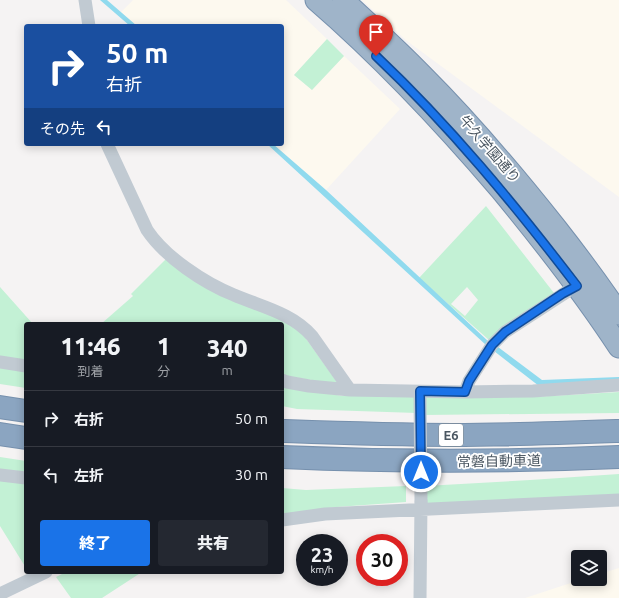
<!DOCTYPE html>
<html lang="ja">
<meta charset="utf-8">
<style>
:root{--surface:#171b24;--page:#242831;--text:#f1f3f6;--muted:#9ea1a6;--line:#363941;--accent:#1a73e8}
body{margin:0;font-family:Ubuntu,"Noto Sans JP",sans-serif;background:var(--page);color:var(--text);height:100vh;display:flex;flex-direction:column;font-size:15px;white-space:nowrap}
*{box-sizing:border-box;margin:0}
p{font-size:13px;color:var(--muted)}
.icon{flex:none;width:22px;height:22px;fill:none;stroke:currentColor;stroke-width:2;stroke-linecap:round;stroke-linejoin:round}
.map{position:relative;flex:1;overflow:hidden}
.details{position:absolute;left:24px;top:322px;width:260px;height:252px;display:flex;flex-direction:column;background:var(--surface);border-radius:4px;box-shadow:0 2px 10px #0003}
.details>*{flex:none}
.guide{position:absolute;left:24px;top:24px;width:260px;height:122px;border-radius:4px;box-shadow:0 2px 10px #0003;background:#1a4fa0;color:#fff;overflow:hidden}
.controls{position:absolute;left:571px;top:550px;display:grid;gap:8px}
.controls a{display:grid;place-items:center;width:36px;height:36px;border-radius:4px;background:var(--surface);box-shadow:0 2px 10px #0003;font-size:20px}
.speed{position:absolute;left:296px;top:534px;display:flex;gap:8px;font-size:20px;font-weight:700;text-align:center}
.speed>*{display:grid;place-content:center;width:52px;height:52px;border-radius:50%;background:var(--surface);box-shadow:0 2px 10px #0003;line-height:1}
.speed small{font-size:10px;font-weight:400}
.speed .limit{border:6px solid #d22;background:#fff;color:#111}
.pin{position:absolute;display:grid;place-items:center;width:34px;height:34px;color:#fff;margin:-41px -17px;border-radius:50% 50% 50% 0;rotate:-45deg;box-shadow:0 0 4px #0007}
.pin .icon{rotate:45deg}
.me{position:absolute;width:44px;margin:-22px;rotate:0deg;stroke-linejoin:round;filter:drop-shadow(0 0 3px #0008)}
.turn{display:flex;align-items:center;gap:14px;height:84px;padding:0 16px;font-size:18px}
.turn .icon{width:52px;height:52px;stroke-width:2.5}
.turn b{display:block;font-size:28px;line-height:34px}
.then{display:flex;align-items:center;height:38px;padding:0 16px;background:#0003;gap:8px;font-size:15px}
.eta{display:flex;justify-content:space-evenly;align-items:center;height:68px;text-align:center}
.eta b{font-size:24px;font-weight:800;line-height:28px}
.button{display:flex;gap:8px;margin-top:auto;padding:8px 16px}
.button a{flex:1;height:46px;border-radius:4px;background:var(--accent);color:#fff;font-size:16px;font-weight:800;line-height:46px;text-align:center}
.button a+a{background:var(--page);color:var(--text)}
ul{padding:0;list-style:none}
li{display:flex;align-items:center;gap:12px;height:56px;padding:0 16px;border-top:1px solid var(--line)}
li div{flex:1}
li b{display:block;font-size:15px}
li em{font-style:normal}
.map>svg:first-child{display:block}
</style>
<div class="map">
<svg width="619" height="598" viewBox="0 0 619 598">
<rect width="100%" height="100%" fill="#f5f3f3"/>
<path fill="#fdf9ef" d="M 133,0 L 286,0 L 327,39 L 294,75 L 312,90 L 344,56 L 400,109 L 326,190 L 273,144 L 282,144 L 282,26 L 137,26 L 121,12 Z
M 362,0 L 619,0 L 619,197 L 407,41 Z
M 619,568 L 619,598 L 525,598 L 583,579 L 600,579 L 600,574 Z"/>
<path fill="#c3f1d5" fill-rule="evenodd" d="M 327,39 L 344,56 L 312,90 L 294,75 Z
M 486,206 L 554,293 L 489,340 L 419,278 ZM 467,287 L 478,300 L 465,316 L 451,304 Z
M 167,258 L 289,323 L 302,333 L 339,385 L 282,375 L 282,324 L 101,324 L 133,296 L 131,294 Z
M 0,287 L 33,324 L 26,324 L 26,362 L 0,357 Z
M 0,365 L 26,370 L 26,388 L 0,384 Z
M 282,385 L 295,388 L 343,396 L 415,395 L 417,413 L 297,409 L 282,406 Z
M 619,392 L 619,413 L 424,415 L 425,397 L 533,397 Z
M 0,457 L 26,461 L 26,472 L 0,469 Z
M 619,474 L 619,494 L 431,505 L 426,502 L 425,486 L 530,480 Z
M 0,480 L 26,483 L 26,568 L 0,526 Z
M 406,486 L 406,502 L 337,507 L 282,514 L 282,488 L 306,490 Z
M 66,572 L 142,572 L 102,598 L 71,598 L 56,577 Z"/>
<path fill="#90daee" d="M 100,0 L 107,0 L 137,26 L 130,26 Z
M 267,144 L 273,144 L 326,190 L 489,342 L 486,345 Z
M 498,347 L 542,380 L 619,377 L 619,382 L 539,386 L 494,351 Z"/>
<g fill="none" stroke-linecap="round" stroke-linejoin="round">
<defs>
<path id="trunk" d="M 316,0 C 383,58 444,123 501,190 C 543,241 583,292 619,347
M 343,0 C 370,25 397,49 422,75 C 470,123 514,175 556,228 C 578,256 599,284 619,314"/>
<path id="motorway" d="M 0,407 L 26,411
M 282,431 C 339,433 395,435 452,435 C 508,435 563,433 619,431
M 0,434 L 26,438
M 282,457 C 394,462 507,462 619,457"/>
</defs>
<use href="#trunk" stroke="#7690ad" stroke-width="23"/>
<use href="#motorway" stroke="#7690ad" stroke-width="24"/>
<path stroke="#c1cad2" stroke-width="13" d="M 85,0 L 89,26
M 107,144 L 147,230 C 165,257 204,283 234,295 C 262,307 292,313 312,336 L 350,390
M 0,362 L 26,366
M 282,380 L 287,382 L 309,386 L 350,390 L 465,392 L 533,391 L 619,385
M 465,392 L 469,381 L 492,345 L 505,332 L 568,291 L 582,284
M 0,475 L 26,478
M 282,520 L 325,514 L 619,500
M 0,594 L 46,572
M 420,598 L 421,502"/>
<use href="#trunk" stroke="#9fb4c9" stroke-width="21"/>
<use href="#motorway" stroke="#8ba5c1" stroke-width="22"/>
<path stroke="#c1cad2" stroke-width="13" d="M 420,397 L 421,501"/>
</g>
<g fill="none" stroke-linecap="round" stroke-linejoin="round">
<defs>
<path id="route" d="M 376,56 C 450,126 515,205 577,286 L 562,294 L 505,332 L 492,345 L 469,381 L 465,392 L 420,391 L 421,472"/>
</defs>
<use href="#route" stroke="#114b97" stroke-width="10"/>
<use href="#route" stroke="#1a73e8" stroke-width="7"/>
</g>
<g text-anchor="middle" stroke-width="3.5" stroke-linejoin="round" paint-order="stroke">
<rect fill="#fff" stroke="#808990" stroke-width="1" x="439" y="424" width="24" height="22" rx="3"/>
<g font-size="13" font-weight="bold" fill="#4a5661">
<text x="451" y="440">E6</text>
</g>
<g font-size="14" fill="#4a5661" stroke="#fff">
<text transform="translate(490 149) rotate(49)" y="5">牛久学園通り</text>
<text transform="translate(499 461) rotate(-1)" y="5">常磐自動車道</text>
</g>
</g>
</svg>
<div class="controls">
<a><svg class="icon" aria-label="layers" viewBox="0 0 24 24"><path d="M12 4l9 5-9 5-9-5zM3 14l9 5 9-5"/></svg></a>
</div>
<div class="speed"><div>23<small>km/h</small></div><div class="limit">30</div></div>
<div class="pin" style="left:376px;top:56px;background:#d93025"><svg class="icon" aria-label="arrive" viewBox="0 0 24 24"><path d="M6 21V4h12l-3 4 3 4H6"/></svg></div>
<svg class="me" style="left:421px;top:472px" viewBox="-20 -20 40 40"><circle r="17" fill="#1a73e8" stroke="#fff" stroke-width="3"/><path d="M0-11L8 9 0 5-8 9z" fill="#fff"/></svg>
<div class="guide">
<div class="turn"><svg class="icon" aria-label="right" viewBox="0 0 24 24"><path d="M7 20v-9h11M14 6l5 5-5 5"/></svg><div><b>50 m</b>右折</div></div>
<div class="then">その先<svg class="icon" aria-label="left" viewBox="0 0 24 24"><path d="M17 20v-9H6M10 6l-5 5 5 5"/></svg></div>
</div>
<section class="details">
<div class="eta">
<div><b>11:46</b><p>到着</p></div>
<div><b>1</b><p>分</p></div>
<div><b>340</b><p>m</p></div>
</div>
<ul>
<li><svg class="icon" aria-label="right" viewBox="0 0 24 24"><path d="M7 20v-9h11M14 6l5 5-5 5"/></svg><div><b>右折</b></div><em>50 m</em></li>
<li><svg class="icon" aria-label="left" viewBox="0 0 24 24"><path d="M17 20v-9H6M10 6l-5 5 5 5"/></svg><div><b>左折</b></div><em>30 m</em></li>
</ul>
<div class="button"><a>終了</a><a>共有</a></div>
</section>
</div>
